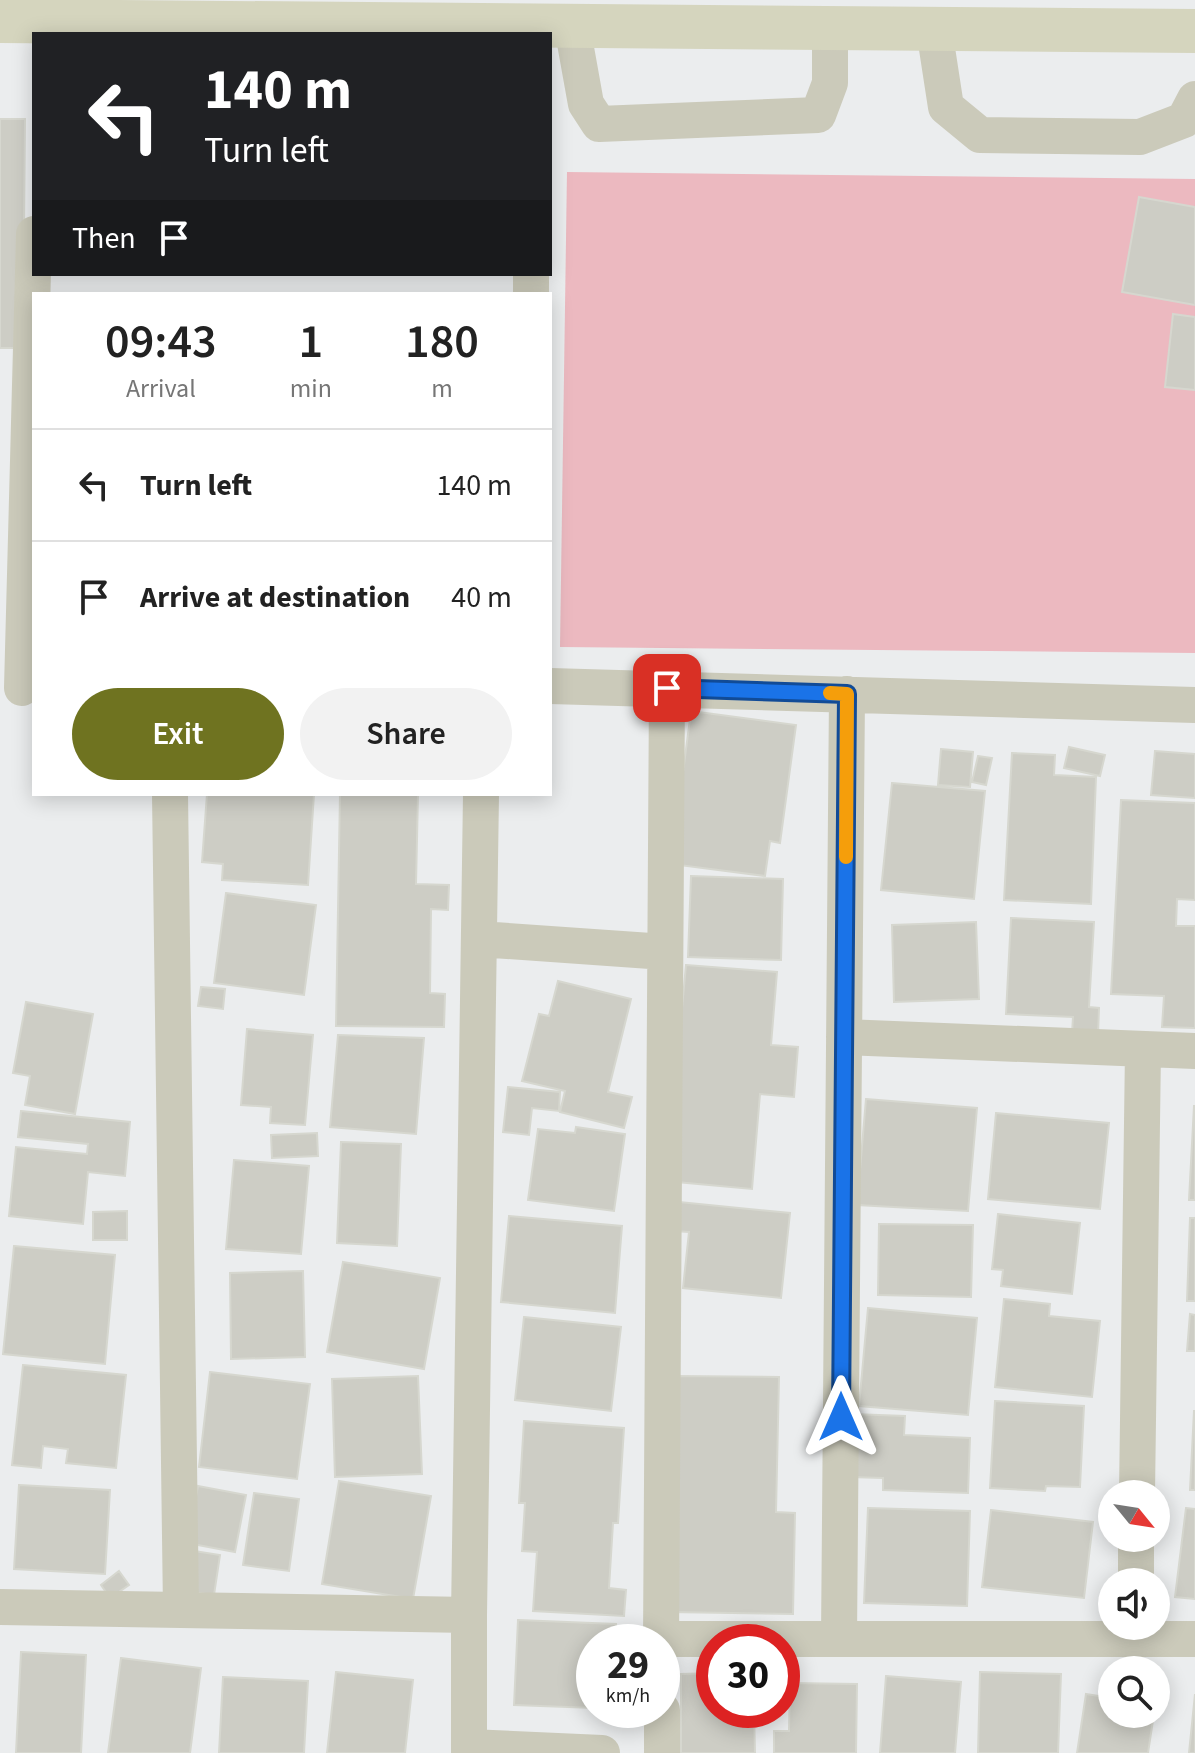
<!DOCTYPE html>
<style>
:root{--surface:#fff;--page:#f2f2f2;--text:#222;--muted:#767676;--line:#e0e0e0;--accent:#6f7320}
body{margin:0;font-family:"Source Sans 3",sans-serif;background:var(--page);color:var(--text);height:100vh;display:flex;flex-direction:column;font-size:30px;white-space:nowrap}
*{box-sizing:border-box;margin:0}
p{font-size:26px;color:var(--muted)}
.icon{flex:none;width:44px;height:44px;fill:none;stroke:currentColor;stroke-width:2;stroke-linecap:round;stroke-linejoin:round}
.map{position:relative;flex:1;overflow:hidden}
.drawer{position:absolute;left:32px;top:292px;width:520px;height:504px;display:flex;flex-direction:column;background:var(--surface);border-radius:0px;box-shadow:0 4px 20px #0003}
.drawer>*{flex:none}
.hud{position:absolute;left:32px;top:32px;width:520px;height:244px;border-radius:0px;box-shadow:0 4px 20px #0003;background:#202124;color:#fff;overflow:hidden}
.needle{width:52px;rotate:120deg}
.fabs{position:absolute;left:1098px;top:1480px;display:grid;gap:16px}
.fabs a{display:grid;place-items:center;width:72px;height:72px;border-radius:50%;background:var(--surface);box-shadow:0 4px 20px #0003;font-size:40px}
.speed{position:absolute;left:576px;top:1624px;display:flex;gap:16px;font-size:40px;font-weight:700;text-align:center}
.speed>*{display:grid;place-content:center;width:104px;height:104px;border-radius:50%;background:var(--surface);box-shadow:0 4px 20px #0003;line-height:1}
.speed small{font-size:20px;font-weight:400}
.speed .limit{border:12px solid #d22;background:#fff;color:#111}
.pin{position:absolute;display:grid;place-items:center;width:68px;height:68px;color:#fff;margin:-34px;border-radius:16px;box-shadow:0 4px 12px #0006}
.me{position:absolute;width:88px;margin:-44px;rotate:0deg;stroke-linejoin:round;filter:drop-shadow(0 0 6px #0008)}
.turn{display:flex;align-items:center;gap:28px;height:168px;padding:0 40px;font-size:36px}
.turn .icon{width:104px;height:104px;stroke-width:2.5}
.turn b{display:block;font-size:56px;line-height:68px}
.then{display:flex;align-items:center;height:76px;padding:0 40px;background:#0003;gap:16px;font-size:30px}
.eta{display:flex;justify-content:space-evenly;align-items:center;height:136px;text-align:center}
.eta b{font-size:48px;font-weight:600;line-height:56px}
.action{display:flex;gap:16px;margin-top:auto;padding:16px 40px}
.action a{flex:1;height:92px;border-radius:48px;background:var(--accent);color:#fff;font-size:32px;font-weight:600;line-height:92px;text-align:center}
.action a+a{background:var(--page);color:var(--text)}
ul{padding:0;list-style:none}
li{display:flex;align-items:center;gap:24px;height:112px;padding:0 40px;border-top:2px solid var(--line)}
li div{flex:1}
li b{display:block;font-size:30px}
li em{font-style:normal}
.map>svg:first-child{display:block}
</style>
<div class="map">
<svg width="1195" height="1753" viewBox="0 0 1195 1753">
<rect width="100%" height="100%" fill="#ebedee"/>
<path fill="#ecb9c0" d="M 567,172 L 1195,179 L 1195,653 L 560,647 Z"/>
<path fill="#cdcdc5" stroke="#d6d7cf" stroke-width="2" d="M 0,119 L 25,119 L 23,348 L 0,348 Z
M 1139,197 L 1195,207 L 1195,305 L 1122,292 Z
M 1173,314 L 1195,317 L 1195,390 L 1165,387 Z
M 691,711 L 796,725 L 780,843 L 770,841 L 765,876 L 671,864 Z
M 1069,747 L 1105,755 L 1100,776 L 1064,768 Z
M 941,749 L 973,752 L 970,787 L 938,785 Z
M 1155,751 L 1195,754 L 1195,798 L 1151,795 Z
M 1012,753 L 1055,755 L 1054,775 L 1096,777 L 1091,904 L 1004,900 Z
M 978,756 L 992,758 L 986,785 L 972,782 Z
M 892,783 L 985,791 L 974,899 L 881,890 Z
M 207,794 L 314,794 L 308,885 L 222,880 L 223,864 L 202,862 Z
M 340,794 L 418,794 L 416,884 L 449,885 L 448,910 L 431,909 L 430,993 L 445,994 L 444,1027 L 336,1026 Z
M 1121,800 L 1195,803 L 1195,900 L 1177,899 L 1176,926 L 1195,926 L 1195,1028 L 1162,1027 L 1164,996 L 1111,994 Z
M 691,876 L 783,879 L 781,960 L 688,957 Z
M 226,893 L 316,905 L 304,995 L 214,983 Z
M 1011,918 L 1094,922 L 1089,1007 L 1099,1008 L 1098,1034 L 1072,1033 L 1073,1017 L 1006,1014 Z
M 976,922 L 979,999 L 894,1002 L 892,925 Z
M 686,965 L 777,972 L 771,1045 L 798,1047 L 794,1097 L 760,1094 L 752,1189 L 666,1181 Z
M 558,981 L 631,999 L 608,1092 L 632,1097 L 624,1128 L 560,1112 L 565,1091 L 522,1081 L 539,1014 L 549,1016 Z
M 201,987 L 225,989 L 223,1009 L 198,1006 Z
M 26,1002 L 93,1014 L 75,1114 L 25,1105 L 30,1076 L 13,1073 Z
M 247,1029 L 313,1035 L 305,1125 L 270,1123 L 271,1107 L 241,1105 Z
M 338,1035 L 424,1038 L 416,1134 L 330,1127 Z
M 508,1087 L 560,1092 L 559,1111 L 532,1108 L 529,1135 L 503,1132 Z
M 866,1099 L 977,1108 L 968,1211 L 857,1205 Z
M 1194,1106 L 1195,1106 L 1195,1200 L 1189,1200 Z
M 21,1111 L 130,1122 L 125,1176 L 88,1172 L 83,1224 L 9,1216 L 16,1147 L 87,1154 L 88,1144 L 18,1137 Z
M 996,1113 L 1109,1123 L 1100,1209 L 988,1199 Z
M 576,1127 L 625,1134 L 614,1211 L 528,1200 L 538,1129 L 575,1133 Z
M 317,1133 L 318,1156 L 272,1158 L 271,1135 Z
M 341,1142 L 401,1144 L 397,1246 L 337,1243 Z
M 234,1160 L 309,1166 L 301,1254 L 226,1249 Z
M 679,1202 L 790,1213 L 781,1298 L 683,1288 L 689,1232 L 675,1231 Z
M 127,1211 L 127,1240 L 93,1240 L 93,1212 Z
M 998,1214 L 1080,1223 L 1072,1294 L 1001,1286 L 1003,1270 L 992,1269 Z
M 509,1216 L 622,1226 L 615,1313 L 501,1302 Z
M 1190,1218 L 1195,1218 L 1195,1301 L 1187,1301 Z
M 879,1224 L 973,1225 L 971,1297 L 878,1295 Z
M 14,1246 L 115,1255 L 105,1364 L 3,1354 Z
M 343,1262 L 440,1278 L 424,1369 L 327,1352 Z
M 303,1271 L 305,1357 L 231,1359 L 230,1273 Z
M 1004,1299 L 1050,1304 L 1049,1316 L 1100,1321 L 1092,1397 L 995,1387 Z
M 868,1308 L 977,1318 L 968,1415 L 859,1406 Z
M 1190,1314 L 1195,1315 L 1195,1351 L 1187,1351 Z
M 524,1317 L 621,1327 L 611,1411 L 515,1400 Z
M 23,1365 L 126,1375 L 116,1468 L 66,1463 L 68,1449 L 43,1446 L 41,1468 L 12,1465 Z
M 210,1372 L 310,1384 L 297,1479 L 199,1467 Z
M 418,1376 L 422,1474 L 335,1477 L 332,1379 Z
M 673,1376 L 779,1377 L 776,1512 L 795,1513 L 793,1614 L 668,1612 Z
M 995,1401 L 1084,1406 L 1080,1487 L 1046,1486 L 1045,1491 L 990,1488 Z
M 1194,1411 L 1195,1411 L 1195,1490 L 1190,1490 Z
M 852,1414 L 905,1416 L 904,1435 L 970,1438 L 968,1493 L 883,1490 L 883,1478 L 850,1477 Z
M 524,1421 L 624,1428 L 618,1523 L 613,1523 L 609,1588 L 626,1590 L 624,1616 L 533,1611 L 537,1552 L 522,1551 L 525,1503 L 519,1503 Z
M 339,1481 L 431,1496 L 413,1599 L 322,1584 Z
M 19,1485 L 110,1490 L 105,1574 L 14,1569 Z
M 198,1486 L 246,1495 L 235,1552 L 187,1543 Z
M 254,1493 L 299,1499 L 289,1571 L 243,1565 Z
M 868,1508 L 970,1511 L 967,1606 L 864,1603 Z
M 1186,1508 L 1195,1509 L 1195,1599 L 1175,1597 Z
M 991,1510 L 1093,1522 L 1084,1598 L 982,1587 Z
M 188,1550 L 220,1555 L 214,1595 L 182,1591 Z
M 119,1571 L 129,1585 L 110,1598 L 101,1585 Z
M 518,1620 L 616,1624 L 615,1642 L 594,1642 L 594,1708 L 514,1705 Z
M 21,1652 L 86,1655 L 81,1753 L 16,1753 Z
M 121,1658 L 201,1668 L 190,1753 L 108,1753 Z
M 336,1672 L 413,1680 L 405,1753 L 327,1753 Z
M 980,1672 L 1061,1674 L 1058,1753 L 978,1753 Z
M 714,1673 L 714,1710 L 754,1710 L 755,1753 L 681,1753 L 681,1674 Z
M 886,1676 L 961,1682 L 955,1753 L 880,1753 Z
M 223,1677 L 308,1681 L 304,1753 L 219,1753 Z
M 790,1683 L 857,1684 L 856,1753 L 774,1753 L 774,1731 L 789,1731 Z
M 1086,1694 L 1112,1698 L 1112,1714 L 1154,1714 L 1148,1753 L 1077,1753 Z
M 1195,1694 L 1195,1753 L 1189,1753 Z"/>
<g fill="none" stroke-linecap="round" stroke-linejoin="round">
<path stroke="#cbcaba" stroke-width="36" d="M 572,26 L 586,104 L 599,124 L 818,115 L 830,83 L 830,28
M 934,29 L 946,107 L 980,135 L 1140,137 L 1184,120 L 1195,99
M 531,274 L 531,294
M 550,686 L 1195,705
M 22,688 L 34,234
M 170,794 L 181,1610
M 479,939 L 665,952
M 844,1037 L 1195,1051
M 1137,1494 L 1143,1049
M 1136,1582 L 1136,1538
M 0,1607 L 469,1615
M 839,1638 L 847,694
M 661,1639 L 1195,1639
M 661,1642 L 667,688
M 662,1710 L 662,1753
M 469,1747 L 602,1753
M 469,1753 L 469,1615 L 481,794"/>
<path stroke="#d5d5be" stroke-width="44" d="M 0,21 L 1195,31"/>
</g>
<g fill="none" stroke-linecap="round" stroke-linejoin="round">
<defs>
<path id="route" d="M 667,688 L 847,694 L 841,1417"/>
</defs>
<use href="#route" stroke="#114b97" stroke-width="20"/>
<use href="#route" stroke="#1a73e8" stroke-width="14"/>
<path stroke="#f59e0b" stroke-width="14" d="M 830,693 L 847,694 L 846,857"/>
</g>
</svg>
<div class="fabs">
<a><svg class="needle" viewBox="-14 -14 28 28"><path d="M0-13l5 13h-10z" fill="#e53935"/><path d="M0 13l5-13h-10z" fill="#767676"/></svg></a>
<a><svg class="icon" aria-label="sound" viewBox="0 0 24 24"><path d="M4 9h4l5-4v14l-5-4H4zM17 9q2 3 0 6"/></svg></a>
<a><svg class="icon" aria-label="search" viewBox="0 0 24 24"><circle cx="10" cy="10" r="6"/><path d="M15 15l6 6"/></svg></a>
</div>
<div class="speed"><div>29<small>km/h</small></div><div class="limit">30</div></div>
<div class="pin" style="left:667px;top:688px;background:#d93025"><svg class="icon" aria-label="arrive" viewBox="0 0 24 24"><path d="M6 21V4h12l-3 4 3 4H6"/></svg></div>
<svg class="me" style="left:841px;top:1417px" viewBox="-20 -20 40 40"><path d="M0-17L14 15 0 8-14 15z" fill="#1a73e8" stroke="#fff" stroke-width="4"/></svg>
<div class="hud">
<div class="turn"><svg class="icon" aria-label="left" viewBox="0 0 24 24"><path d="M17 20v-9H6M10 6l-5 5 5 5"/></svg><div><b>140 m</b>Turn left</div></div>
<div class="then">Then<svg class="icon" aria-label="arrive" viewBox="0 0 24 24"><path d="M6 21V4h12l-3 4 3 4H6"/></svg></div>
</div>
<section class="drawer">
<div class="eta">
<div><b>09:43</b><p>Arrival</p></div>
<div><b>1</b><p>min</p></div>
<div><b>180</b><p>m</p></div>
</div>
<ul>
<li><svg class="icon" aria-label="left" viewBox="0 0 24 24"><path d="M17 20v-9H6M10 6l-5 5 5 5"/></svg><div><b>Turn left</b></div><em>140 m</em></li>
<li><svg class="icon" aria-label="arrive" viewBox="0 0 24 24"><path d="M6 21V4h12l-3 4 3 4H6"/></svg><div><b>Arrive at destination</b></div><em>40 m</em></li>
</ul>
<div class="action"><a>Exit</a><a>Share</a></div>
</section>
</div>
